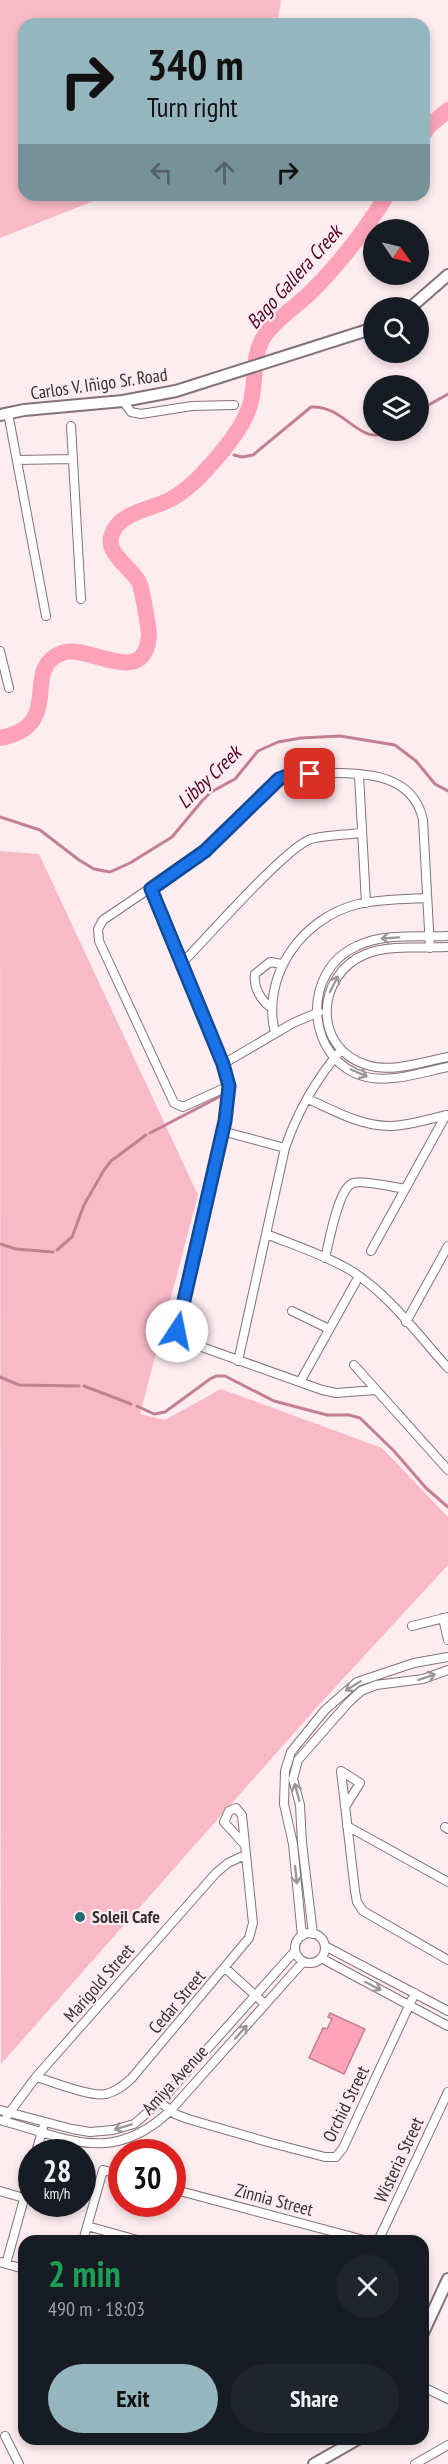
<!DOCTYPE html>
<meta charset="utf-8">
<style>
:root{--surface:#171b24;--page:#20242c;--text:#f1f3f6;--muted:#9ea1a6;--accent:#95b6be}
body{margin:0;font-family:"PT Sans Narrow",sans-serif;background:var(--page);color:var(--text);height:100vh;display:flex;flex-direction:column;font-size:22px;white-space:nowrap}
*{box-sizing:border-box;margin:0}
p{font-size:20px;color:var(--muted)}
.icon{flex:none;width:33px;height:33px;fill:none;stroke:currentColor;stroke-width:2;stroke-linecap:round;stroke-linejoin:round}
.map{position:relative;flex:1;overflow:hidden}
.panel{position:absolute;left:18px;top:2235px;width:411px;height:210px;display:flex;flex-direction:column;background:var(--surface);border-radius:18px;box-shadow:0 3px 9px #0003}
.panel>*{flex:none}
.hud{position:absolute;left:18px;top:18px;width:412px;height:183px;border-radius:18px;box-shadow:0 3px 9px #0003;background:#95b6be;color:#111;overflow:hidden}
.needle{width:39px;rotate:124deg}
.tools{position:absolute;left:363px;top:219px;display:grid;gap:12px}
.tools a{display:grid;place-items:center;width:66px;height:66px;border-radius:50%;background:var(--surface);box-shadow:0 3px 9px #0003;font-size:30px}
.speed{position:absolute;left:18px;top:2139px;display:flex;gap:12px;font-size:30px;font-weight:700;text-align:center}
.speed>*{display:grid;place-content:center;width:78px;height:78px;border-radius:50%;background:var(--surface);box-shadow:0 3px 9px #0003;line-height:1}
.speed small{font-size:15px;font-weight:400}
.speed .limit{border:9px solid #d22;background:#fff;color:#111}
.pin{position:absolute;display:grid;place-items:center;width:51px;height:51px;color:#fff;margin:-26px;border-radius:12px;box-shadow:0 3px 9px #0006}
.me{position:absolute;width:66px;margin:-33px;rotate:11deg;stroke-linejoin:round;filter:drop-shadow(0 0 4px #0008)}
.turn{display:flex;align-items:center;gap:21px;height:126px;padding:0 30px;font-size:27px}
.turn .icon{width:78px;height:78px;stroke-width:2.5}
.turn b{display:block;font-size:42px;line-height:51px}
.lanes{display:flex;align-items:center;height:57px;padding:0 30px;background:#0003;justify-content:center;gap:30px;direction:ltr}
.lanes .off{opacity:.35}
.round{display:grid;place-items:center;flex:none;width:63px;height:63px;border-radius:32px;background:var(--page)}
.head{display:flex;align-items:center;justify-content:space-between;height:102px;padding:0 30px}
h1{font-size:36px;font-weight:700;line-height:45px;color:#1e9e55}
.button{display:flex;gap:12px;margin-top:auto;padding:12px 30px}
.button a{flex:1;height:69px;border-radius:36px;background:var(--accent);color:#111;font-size:24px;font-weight:700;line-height:69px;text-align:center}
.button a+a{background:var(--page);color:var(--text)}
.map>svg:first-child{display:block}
</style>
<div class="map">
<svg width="448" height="2464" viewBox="0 0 448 2464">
<rect width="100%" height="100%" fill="#fdecf0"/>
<path fill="#f9bac8" d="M 0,0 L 281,0 L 277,24 L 24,24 L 24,195 L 109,195 L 0,238 Z
M 0,851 L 39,854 L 198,1195 L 140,1414 L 165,1420 L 221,1389 L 382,1448 L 448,1517 L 448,1565 L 317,1707 L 1,2064 Z"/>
<path fill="#fda3b9" stroke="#c28090" stroke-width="1.5" d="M 330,2013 L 365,2029 L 344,2074 L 309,2058 L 323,2028 L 327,2029 L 332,2019 L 328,2017 Z"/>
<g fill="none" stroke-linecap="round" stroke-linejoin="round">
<path stroke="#c28090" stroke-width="3" d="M 418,411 L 448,394
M 219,453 L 229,454
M 234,455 L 242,457 L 253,455 L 311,407 C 347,405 360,450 391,430
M 0,817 L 40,830 L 79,860 L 94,869 L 110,872 L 130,863 L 172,837 L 202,801 L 211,792 L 235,779 L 258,751 L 278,742 L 301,738 L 340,736 L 395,745 L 416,761 L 435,784 L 448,791
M 150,1133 L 219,1097
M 0,1244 L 16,1249 L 53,1252
M 57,1250 L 72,1237 L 84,1205 L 104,1170 L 111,1161 L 146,1135
M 0,1377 L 19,1385 L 79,1386
M 84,1386 L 131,1404
M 137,1406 L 154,1414 L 165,1412 L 210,1379 L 216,1376 L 225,1376 L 274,1401 L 327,1415 L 349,1415 L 360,1418 L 394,1451 L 426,1488 L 448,1507"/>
<path stroke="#fda3b9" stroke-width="16" d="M 424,133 L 429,126 L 448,110
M 0,738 C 67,725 19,669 62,653 C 89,643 144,690 149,636 C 149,629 142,588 139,582 C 131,567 104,553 112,534 C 120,511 155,509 173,498 C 185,491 195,482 204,472 C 221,454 243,429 250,405 C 257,383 251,355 265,335 C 277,318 297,306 312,291 C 340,263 366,229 387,195"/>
<defs>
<path id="street" d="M 123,401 L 131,412 L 141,414 L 192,406 L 234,405
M 8,413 L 46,616
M 71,426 L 81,599
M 17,460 L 73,459
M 0,651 L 9,688
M 359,775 L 366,903
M 151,889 L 204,1014 L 229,1086 L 225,1121 L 178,1327 L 179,1335 L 185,1341 L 322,1390 L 336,1393 L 376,1390
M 448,936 C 419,937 384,933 357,946 C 300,971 305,1061 366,1077 C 392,1083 423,1072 448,1067
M 448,947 C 424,948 388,945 366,954 C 316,974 311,1048 367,1065 C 392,1073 422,1062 448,1057
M 182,963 C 206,939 286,847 311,839 C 327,835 345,835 361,833
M 272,1008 C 261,1002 253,986 255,974 L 270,962 L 282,964
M 275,1033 C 261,975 302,918 358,904 C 380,899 405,899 427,898
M 223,1064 L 293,1023 L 319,1012
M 229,1086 L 183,1107 L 174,1103 L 99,941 L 98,929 L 103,920 L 205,851 L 279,779 L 292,774 C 337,774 411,762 423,820 L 430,948
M 308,1099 C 335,1111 362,1127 392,1126 C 411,1125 429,1119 447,1115
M 222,1131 L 285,1148
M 266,1234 C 294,1245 325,1255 350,1270 C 389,1294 418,1335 448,1368
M 371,1251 L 446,1115
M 325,1258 C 329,1243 338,1188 353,1183 C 364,1180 393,1187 405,1189
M 292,1311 L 329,1329
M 406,1322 L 448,1246
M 238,1361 L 285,1148 C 297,1113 317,1078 341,1050
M 354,1365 L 448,1470
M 300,1382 L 359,1276
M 443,1618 L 448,1640
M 412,1626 L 448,1617
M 341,1771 L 355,1891 L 357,1902 L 363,1911 L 448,1960
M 341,1771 L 360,1783 L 345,1807
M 347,1826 L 448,1882
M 445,1827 L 448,1829
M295 1948a15 15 0 1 1 30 0a15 15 0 1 1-30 0Z
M 313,1934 L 302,1843 L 300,1805 L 293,1779 L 298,1760 L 348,1703 L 361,1691 L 376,1685 L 423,1679 L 448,1670
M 302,1936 L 293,1844 L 284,1804 L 285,1771 L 291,1752 L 325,1710 L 357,1682 L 414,1663 L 448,1657
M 325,1946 L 448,2011
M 321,1958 L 448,2026
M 225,1968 L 265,2004
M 36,2077 C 54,2082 90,2097 106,2094 C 116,2092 124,2085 131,2079 L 249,1938 L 253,1923 L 252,1914 L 242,1815 L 236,1808 L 229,1811 L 224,1822 L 244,1844
M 160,2102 L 175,2114 L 188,2119 L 271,2143 L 325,2157 L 336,2157 L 343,2148 L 415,1993
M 0,2110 L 72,2129 L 90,2132 L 113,2130 L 134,2124 L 160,2102 L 295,1951
M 7,2116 L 36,2077 L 216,1873 L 228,1863 L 245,1855
M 0,2120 C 68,2138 111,2166 170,2111 L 303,1962
M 36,2152 L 43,2128
M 172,2189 L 368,2241
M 0,2191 L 24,2198
M 87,2226 L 141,2241
M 83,2241 L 103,2170 L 122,2175
M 378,2241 L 448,2092
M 0,2262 L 24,2269
M 6,2264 L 32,2170
M 423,2387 L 448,2399
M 5,2436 L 19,2464
M 415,2464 L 448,2445"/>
<path id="secondary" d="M 410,308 L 448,275
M 0,415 L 24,410 L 123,401 L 176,391 L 374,328
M 423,2333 L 448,2279
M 314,2464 L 358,2439"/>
</defs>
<use href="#street" stroke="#847276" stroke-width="10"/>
<use href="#secondary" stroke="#847276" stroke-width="14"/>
<use href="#street" stroke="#fff" stroke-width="8"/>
<use href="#secondary" stroke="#fff" stroke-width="10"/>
</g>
<defs><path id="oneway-shaft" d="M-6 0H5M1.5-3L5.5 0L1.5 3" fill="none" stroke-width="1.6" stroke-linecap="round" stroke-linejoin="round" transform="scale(1.5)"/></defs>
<g stroke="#9b9798">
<use href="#oneway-shaft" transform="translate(390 938) rotate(176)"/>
<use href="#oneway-shaft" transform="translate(334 984) rotate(-63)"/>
<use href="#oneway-shaft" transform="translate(359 1073) rotate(23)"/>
<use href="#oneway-shaft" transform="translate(427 1677) rotate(-19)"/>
<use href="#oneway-shaft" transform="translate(353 1686) rotate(148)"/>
<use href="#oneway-shaft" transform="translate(297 1792) rotate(-105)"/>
<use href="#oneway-shaft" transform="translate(296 1875) rotate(84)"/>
<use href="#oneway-shaft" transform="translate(373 1986) rotate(28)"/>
<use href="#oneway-shaft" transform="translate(241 2032) rotate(-48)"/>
<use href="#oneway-shaft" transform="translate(123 2127) rotate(163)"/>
</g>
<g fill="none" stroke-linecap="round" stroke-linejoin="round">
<defs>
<path id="route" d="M 177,1331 L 225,1121 L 229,1086 L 223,1064 L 151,889 L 205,851 L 279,779 L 292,774 L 310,774"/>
</defs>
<use href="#route" stroke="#114b97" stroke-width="15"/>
<use href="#route" stroke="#1a73e8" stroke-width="10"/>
</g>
<circle fill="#246b79" stroke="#fdecf0" stroke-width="2" cx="80" cy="1917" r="6"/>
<g text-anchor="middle" stroke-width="4.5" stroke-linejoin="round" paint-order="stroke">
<g font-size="18" fill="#372f30" stroke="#fdecf0">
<text transform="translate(99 384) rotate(-8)" y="6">Carlos V. Iñigo Sr. Road</text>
<text transform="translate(99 1983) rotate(-49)" y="6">Marigold Street</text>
<text transform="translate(177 2002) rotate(-50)" y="6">Cedar Street</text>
<text transform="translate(175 2080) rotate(-47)" y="6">Amiya Avenue</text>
<text transform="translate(346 2104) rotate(-64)" y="6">Orchid Street</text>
<text transform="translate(399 2160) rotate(-65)" y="6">Wisteria Street</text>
<text transform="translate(274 2200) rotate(15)" y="6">Zinnia Street</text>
</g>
<g font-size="18" font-weight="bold" fill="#372f30" stroke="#fdecf0" text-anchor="start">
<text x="92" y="1923">Soleil Cafe</text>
</g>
<g font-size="20" font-style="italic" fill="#530424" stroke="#fdecf0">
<text transform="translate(294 277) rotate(-48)" y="7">Bago Gallera Creek</text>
<text transform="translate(209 777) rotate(-44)" y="7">Libby Creek</text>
</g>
</g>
</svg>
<div class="tools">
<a><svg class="needle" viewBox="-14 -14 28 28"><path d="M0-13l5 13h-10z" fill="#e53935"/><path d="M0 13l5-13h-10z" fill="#9ea1a6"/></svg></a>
<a><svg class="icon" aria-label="search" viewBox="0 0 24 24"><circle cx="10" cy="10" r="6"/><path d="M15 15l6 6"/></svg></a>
<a><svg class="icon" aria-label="layers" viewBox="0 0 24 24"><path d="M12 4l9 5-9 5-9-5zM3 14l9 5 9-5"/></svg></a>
</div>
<div class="speed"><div>28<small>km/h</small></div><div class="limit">30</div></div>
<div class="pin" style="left:310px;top:774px;background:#d93025"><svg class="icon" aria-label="arrive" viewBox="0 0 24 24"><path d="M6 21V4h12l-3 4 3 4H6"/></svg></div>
<svg class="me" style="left:177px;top:1331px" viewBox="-20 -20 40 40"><circle r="19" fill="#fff"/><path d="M0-13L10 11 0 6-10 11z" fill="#1a73e8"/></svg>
<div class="hud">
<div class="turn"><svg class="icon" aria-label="right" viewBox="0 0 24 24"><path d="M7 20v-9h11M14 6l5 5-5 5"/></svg><div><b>340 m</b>Turn right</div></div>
<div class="lanes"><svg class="icon off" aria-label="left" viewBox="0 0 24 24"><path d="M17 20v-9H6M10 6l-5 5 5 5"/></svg><svg class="icon off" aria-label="ahead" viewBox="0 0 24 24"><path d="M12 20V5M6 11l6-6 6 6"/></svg><svg class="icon" aria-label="right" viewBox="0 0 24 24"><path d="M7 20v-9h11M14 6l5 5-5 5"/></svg></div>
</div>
<section class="panel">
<div class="head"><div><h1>2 min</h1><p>490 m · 18:03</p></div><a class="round"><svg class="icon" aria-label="close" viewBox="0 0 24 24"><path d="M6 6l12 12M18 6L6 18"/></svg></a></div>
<div class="button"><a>Exit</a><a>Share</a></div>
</section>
</div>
